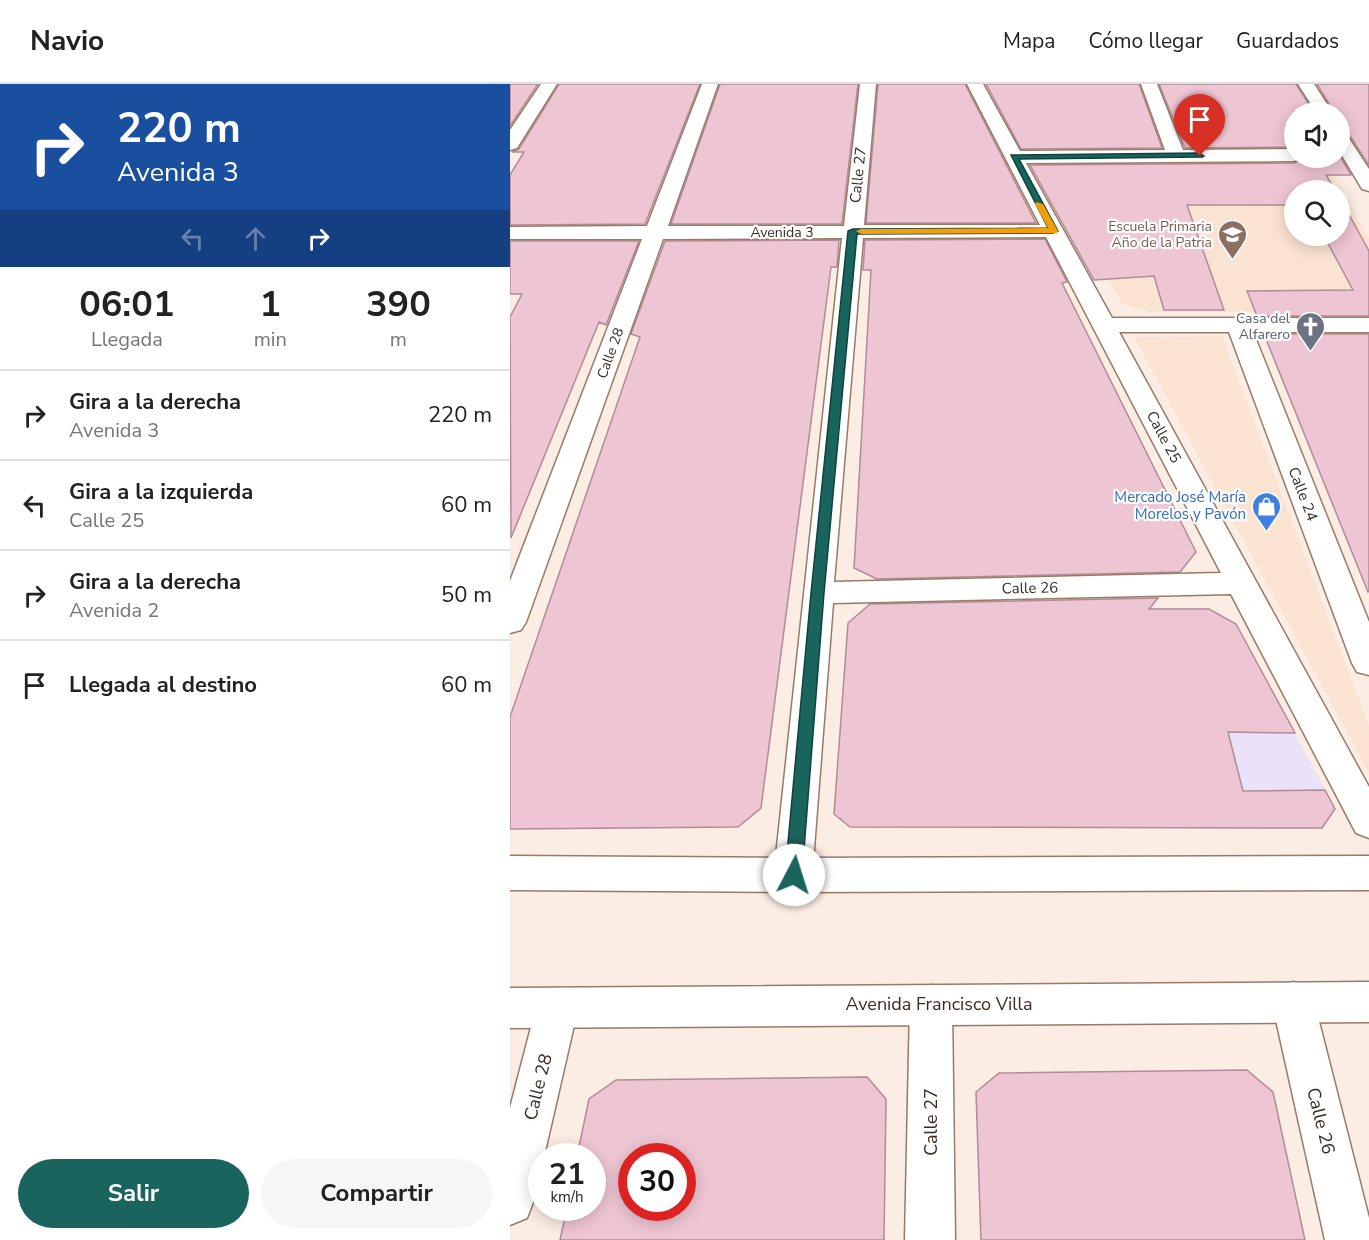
<!DOCTYPE html>
<html lang="es">
<meta charset="utf-8">
<style>
:root{--surface:#fff;--page:#f6f6f6;--text:#222;--muted:#767676;--line:#e0e0e0;--accent:#19645d}
body{margin:0;font-family:"Nunito Sans",sans-serif;background:var(--page);color:var(--text);height:100vh;display:flex;flex-direction:column;font-size:22px;white-space:nowrap}
*{box-sizing:border-box;margin:0}
p{font-size:20px;color:var(--muted)}
.icon{flex:none;width:33px;height:33px;fill:none;stroke:currentColor;stroke-width:2;stroke-linecap:round;stroke-linejoin:round}
.map{position:relative;flex:1;overflow:hidden}
.drawer{display:flex;flex-direction:column;background:var(--surface);width:510px}
.drawer>*{flex:none}
.hud{background:#1a4fa0;color:#fff;overflow:hidden}
.buttons{position:absolute;left:774px;top:18px;display:grid;gap:12px}
.buttons a{display:grid;place-items:center;width:66px;height:66px;border-radius:50%;background:var(--surface);box-shadow:0 3px 15px #0003;font-size:30px}
.speed{position:absolute;left:18px;top:1059px;display:flex;gap:12px;font-size:30px;font-weight:700;text-align:center}
.speed>*{display:grid;place-content:center;width:78px;height:78px;border-radius:50%;background:var(--surface);box-shadow:0 3px 15px #0003;line-height:1}
.speed small{font-size:15px;font-weight:400}
.speed .limit{border:9px solid #d22;background:#fff;color:#111}
.pin{position:absolute;display:grid;place-items:center;width:51px;height:51px;color:#fff;margin:-62px -26px;border-radius:50% 50% 50% 0;rotate:-45deg;box-shadow:0 0 6px #0007}
.pin .icon{rotate:45deg}
.me{position:absolute;width:66px;margin:-33px;rotate:5deg;stroke-linejoin:round;filter:drop-shadow(0 0 4px #0008)}
.turn{display:flex;align-items:center;gap:21px;height:126px;padding:0 18px;font-size:27px}
.turn .icon{width:78px;height:78px;stroke-width:2.5}
.turn b{display:block;font-size:42px;line-height:51px}
.lanes{display:flex;align-items:center;height:57px;padding:0 18px;background:#0003;justify-content:center;gap:30px;direction:ltr}
.lanes .off{opacity:.35}
.eta{display:flex;justify-content:space-evenly;align-items:center;height:102px;text-align:center}
.eta b{font-size:36px;font-weight:700;line-height:42px}
.cta{display:flex;gap:12px;margin-top:auto;padding:12px 18px}
.cta a{flex:1;height:69px;border-radius:36px;background:var(--accent);color:#fff;font-size:24px;font-weight:700;line-height:69px;text-align:center}
.cta a+a{background:var(--page);color:var(--text)}
ul{padding:0;list-style:none}
li{display:flex;align-items:center;gap:18px;height:90px;padding:0 18px;border-top:2px solid var(--line)}
li div{flex:1}
li b{display:block;font-size:22px}
li em{font-style:normal}
header{display:flex;align-items:center;gap:36px;box-sizing:border-box;height:84px;padding:0 30px;background:var(--surface);border-bottom:2px solid var(--line)}
header strong{font-size:28px}
nav{display:flex;gap:33px;margin-inline-start:auto;font-size:21px}
main{display:flex;flex:1;min-height:0}
.map>svg:first-child{display:block}
</style>
<header>
<strong>Navio</strong>
<nav><a>Mapa</a><a>Cómo llegar</a><a>Guardados</a></nav>
</header>
<main>
<section class="drawer">
<div class="hud">
<div class="turn"><svg class="icon" aria-label="right" viewBox="0 0 24 24"><path d="M7 20v-9h11M14 6l5 5-5 5"/></svg><div><b>220 m</b>Avenida 3</div></div>
<div class="lanes"><svg class="icon off" aria-label="left" viewBox="0 0 24 24"><path d="M17 20v-9H6M10 6l-5 5 5 5"/></svg><svg class="icon off" aria-label="ahead" viewBox="0 0 24 24"><path d="M12 20V5M6 11l6-6 6 6"/></svg><svg class="icon" aria-label="right" viewBox="0 0 24 24"><path d="M7 20v-9h11M14 6l5 5-5 5"/></svg></div>
</div>
<div class="eta">
<div><b>06:01</b><p>Llegada</p></div>
<div><b>1</b><p>min</p></div>
<div><b>390</b><p>m</p></div>
</div>
<ul>
<li><svg class="icon" aria-label="right" viewBox="0 0 24 24"><path d="M7 20v-9h11M14 6l5 5-5 5"/></svg><div><b>Gira a la derecha</b><p>Avenida 3</p></div><em>220 m</em></li>
<li><svg class="icon" aria-label="left" viewBox="0 0 24 24"><path d="M17 20v-9H6M10 6l-5 5 5 5"/></svg><div><b>Gira a la izquierda</b><p>Calle 25</p></div><em>60 m</em></li>
<li><svg class="icon" aria-label="right" viewBox="0 0 24 24"><path d="M7 20v-9h11M14 6l5 5-5 5"/></svg><div><b>Gira a la derecha</b><p>Avenida 2</p></div><em>50 m</em></li>
<li><svg class="icon" aria-label="arrive" viewBox="0 0 24 24"><path d="M6 21V4h12l-3 4 3 4H6"/></svg><div><b>Llegada al destino</b></div><em>60 m</em></li>
</ul>
<div class="cta"><a>Salir</a><a>Compartir</a></div>
</section>
<div class="map">
<svg width="859" height="1156" viewBox="0 0 859 1156">
<rect width="100%" height="100%" fill="#fbede4"/>
<path fill="#fbe3d2" fill-rule="evenodd" d="M 817,80 L 859,154 L 859,228 L 641,228 L 613,220 L 532,82 ZM 784,106 L 830,106 L 830,152 L 784,152 Z
M 712,252 L 859,642 L 859,689 L 624,253 Z"/>
<path fill="#e9e2f8" d="M 677,648 L 785,649 L 815,706 L 733,707 Z"/>
<path fill="#eec5d3" stroke="#b18b98" stroke-width="1.5" fill-rule="evenodd" d="M 0,0 L 28,0 L 0,42 Z
M 49,0 L 190,0 L 135,140 L 0,141 L 0,91 L 14,68 L 2,68 L 9,65 Z
M 210,0 L 348,0 L 332,140 L 161,140 Z
M 368,0 L 455,0 L 526,139 L 356,139 Z
M 476,0 L 629,0 L 652,64 L 511,65 Z
M 649,0 L 786,0 L 804,28 L 784,28 L 784,63 L 675,64 Z
M 807,0 L 859,0 L 859,81 L 838,49 L 830,47 L 830,28 L 824,28 Z
M 830,72 L 841,91 L 816,91 L 825,106 L 784,106 L 784,121 L 677,121 L 714,226 L 654,226 L 644,192 L 584,196 L 520,81 L 784,79 L 794,74 L 830,74 Z
M 830,114 L 859,167 L 859,232 L 747,232 L 737,207 L 843,206 L 814,152 L 830,152 Z
M 535,155 L 557,198 L 552,199 L 686,468 L 670,488 L 367,495 L 344,484 L 361,186 L 353,186 L 355,156 Z
M 329,156 L 327,183 L 321,183 L 251,724 L 228,743 L 0,745 L 0,633 L 130,253 L 121,250 L 155,157 Z
M 0,157 L 129,157 L 96,241 L 89,238 L 1,454 L 0,233 L 12,210 L 0,210 Z
M 754,250 L 859,250 L 859,507 L 858,508 Z
M 648,514 L 639,525 L 699,525 L 726,540 L 785,649 L 718,648 L 733,707 L 815,706 L 825,725 L 812,744 L 340,743 L 324,730 L 338,539 L 360,520 Z
M 737,986 L 763,1008 L 795,1156 L 471,1156 L 466,1008 L 489,989 Z
M 357,993 L 376,1015 L 374,1156 L 50,1156 L 57,1124 L 82,1124 L 82,1072 L 67,1072 L 79,1015 L 106,996 ZM 122,1072 L 172,1072 L 172,1124 L 122,1124 Z"/>
<g fill="none" stroke-linecap="round" stroke-linejoin="round">
<defs>
<path id="minor" d="M 31,0 L 47,0 L 7,64 L 0,66 L 0,46 Z
M 192,0 L 208,0 L 158,142 L 334,142 L 350,0 L 366,0 L 354,141 L 530,141 L 457,0 L 473,0 L 510,67 L 655,66 L 631,0 L 647,0 L 673,66 L 784,65 L 784,74 L 792,74 L 784,77 L 516,79 L 602,234 L 859,234 L 859,248 L 743,248 L 859,538 L 859,591 L 847,588 L 842,579 L 719,248 L 609,248 L 859,703 L 859,754 L 846,749 L 721,510 L 323,519 L 302,791 L 297,803 L 283,808 L 269,803 L 264,791 L 332,154 L 153,155 L 16,538 L 11,546 L 0,549 L 0,497 L 132,155 L 0,155 L 0,143 L 137,142 ZM 536,153 L 711,489 L 324,498 L 353,154 Z
M 783,898 L 798,904 L 804,918 L 859,1134 L 859,1156 L 815,1156 L 762,918 L 768,904 Z
M 421,901 L 436,907 L 442,921 L 445,1156 L 395,1156 L 400,921 L 406,907 Z
M 47,904 L 62,910 L 68,924 L 34,1072 L 32,1072 C 32,1094 25,1114 17,1134 L 0,1141 L 0,1024 L 26,924 L 32,910 Z"/>
<path id="tertiary" d="M 788,0 L 804,0 L 822,28 L 806,28 Z
M 830,49 L 836,50 L 859,85 L 859,107 L 852,105 L 830,68 Z"/>
<path id="secondary" d="M 0,772 L 283,774 L 859,772 L 859,806 L 283,808 L 0,806 Z
M 859,898 L 859,938 L 0,944 L 0,904 Z"/>
</defs>
<use href="#minor" stroke="#987a65" stroke-width="3"/>
<use href="#tertiary" stroke="#987a65" stroke-width="3"/>
<use href="#secondary" stroke="#987a65" stroke-width="3"/>
<use href="#minor" fill="#fff" fill-rule="evenodd"/>
<use href="#tertiary" fill="#fff" fill-rule="evenodd"/>
<use href="#secondary" fill="#fff" fill-rule="evenodd"/>
</g>
<path fill="#19645d" stroke="#10413c" stroke-width="1.5" d="M 690,69 L 694,72 L 692,73 L 509,75 L 548,147 L 543,149 L 347,150 L 314,509 L 292,791 L 289,796 L 284,798 L 278,796 L 275,791 L 301,509 L 338,147 L 343,145 L 538,144 L 501,71 Z"/>
<path fill="#f59e0b" d="M 526,118 L 533,120 L 548,147 L 547,149 L 351,150 L 346,147 L 351,145 L 538,144 L 525,120 Z"/>
<defs>
<symbol id="school-pin" viewBox="-11 -11 22 30"><path d="M0 17L-7.5 6A9.5 9.5 0 1 1 7.5 6Z" fill="#8d6e63" stroke="#fdfdfd"/><path d="M0-5L7-2L0 1L-7-2ZM-4 1L0 2.5L4 1V4Q0 6-4 4Z" fill="#fff"/></symbol>
<symbol id="church-pin" viewBox="-11 -11 22 30"><path d="M0 17L-7.5 6A9.5 9.5 0 1 1 7.5 6Z" fill="#6b7280" stroke="#fdfdfd"/><path d="M-1.2-6h2.4v3.5h3.3v2.4h-3.3V6h-2.4V-.1h-3.3v-2.4h3.3Z" fill="#fff"/></symbol>
<symbol id="shop-pin" viewBox="-11 -11 22 30"><path d="M0 17L-7.5 6A9.5 9.5 0 1 1 7.5 6Z" fill="#3f7fe0" stroke="#fdfdfd"/><path d="M-5-2.5h2.3a2.7 3.5 0 0 1 5.4 0H5L5.5 6h-11ZM-1.5-2.5h3a1.5 2.3 0 0 0-3 0Z" fill="#fff"/></symbol>
</defs>
<g fill-rule="evenodd">
<use href="#school-pin" x="706" y="134" width="33" height="45"/>
<use href="#church-pin" x="784" y="226" width="33" height="45"/>
<use href="#shop-pin" x="740" y="406" width="33" height="45"/>
</g>
<g text-anchor="middle" stroke-width="4.5" stroke-linejoin="round" paint-order="stroke">
<g font-size="14" fill="#785e54" stroke="#fdfdfd" text-anchor="end">
<text x="702" y="147">Escuela Primaria<tspan x="702" dy="16">Año de la Patria</tspan></text>
</g>
<g font-size="14" fill="#392c23" stroke="#fdfdfd">
<text x="272" y="153">Avenida 3</text>
<text transform="translate(100 269) rotate(-70)" y="5">Calle 28</text>
</g>
<g font-size="14" fill="#5b616d" stroke="#fdfdfd" text-anchor="end">
<text x="780" y="239">Casa del<tspan x="780" dy="16">Alfarero</tspan></text>
</g>
<g font-size="15" fill="#392c23" stroke="#fdfdfd">
<text transform="translate(348 91) rotate(-84)" y="5">Calle 27</text>
<text transform="translate(654 353) rotate(62)" y="5">Calle 25</text>
<text transform="translate(793 410) rotate(69)" y="5">Calle 24</text>
<text transform="translate(520 504) rotate(-1)" y="5">Calle 26</text>
</g>
<g font-size="15" fill="#366cbe" stroke="#fdfdfd" text-anchor="end">
<text x="736" y="418">Mercado José María<tspan x="736" dy="17">Morelos y Pavón</tspan></text>
</g>
<g font-size="18" fill="#392c23" stroke="#fdfdfd">
<text x="429" y="926">Avenida Francisco Villa</text>
<text transform="translate(28 1003) rotate(-76)" y="6">Calle 28</text>
<text transform="translate(811 1037) rotate(76)" y="6">Calle 26</text>
<text transform="translate(421 1038) rotate(-90)" y="6">Calle 27</text>
</g>
</g>
</svg>
<div class="buttons">
<a><svg class="icon" aria-label="sound" viewBox="0 0 24 24"><path d="M4 9h4l5-4v14l-5-4H4zM17 9q2 3 0 6"/></svg></a>
<a><svg class="icon" aria-label="search" viewBox="0 0 24 24"><circle cx="10" cy="10" r="6"/><path d="M15 15l6 6"/></svg></a>
</div>
<div class="speed"><div>21<small>km/h</small></div><div class="limit">30</div></div>
<div class="pin" style="left:690px;top:72px;background:#d93025"><svg class="icon" aria-label="arrive" viewBox="0 0 24 24"><path d="M6 21V4h12l-3 4 3 4H6"/></svg></div>
<svg class="me" style="left:284px;top:791px" viewBox="-20 -20 40 40"><circle r="19" fill="#fff"/><path d="M0-13L10 11 0 6-10 11z" fill="#19645d"/></svg>
</div>
</main>
